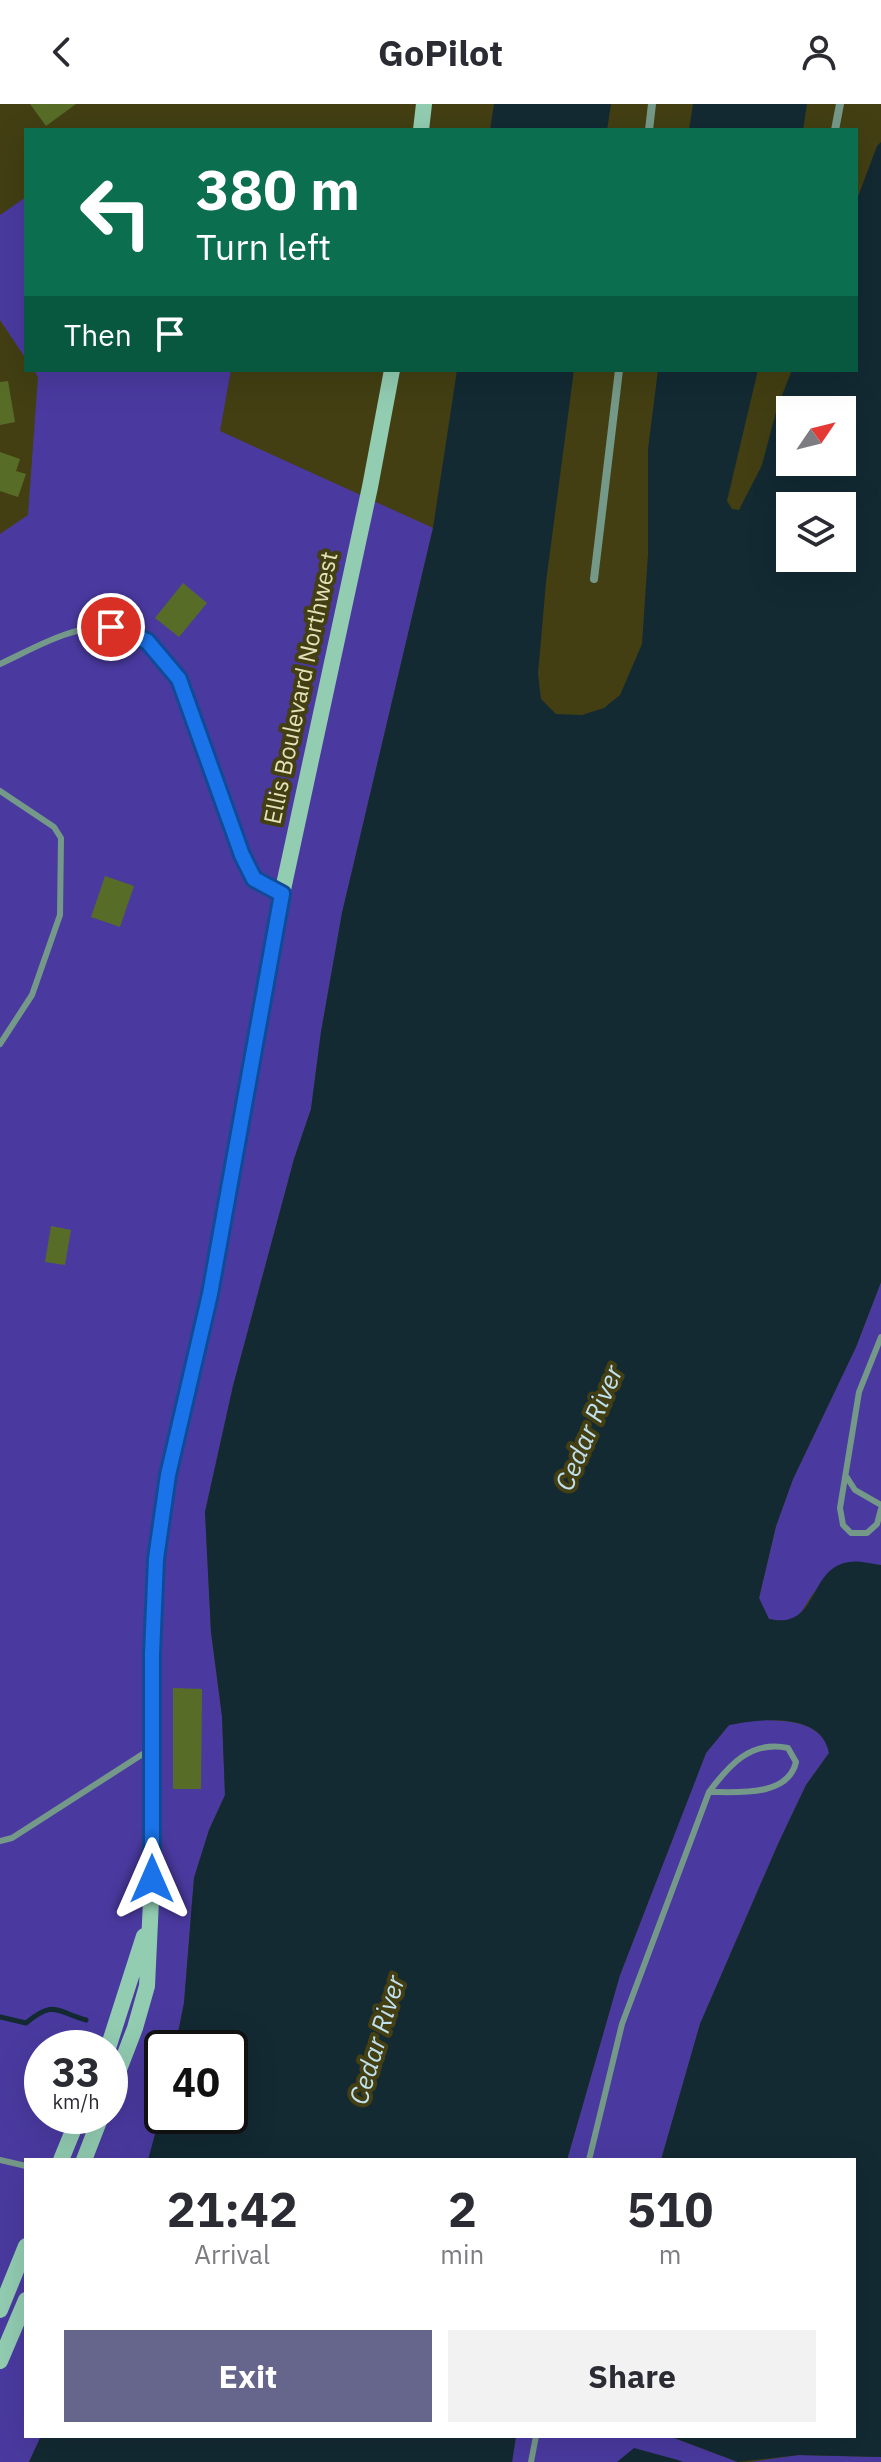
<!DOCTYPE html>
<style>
:root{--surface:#fff;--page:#f2f2f3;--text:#2b2b33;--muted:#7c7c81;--accent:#66668d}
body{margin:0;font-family:"IBM Plex Sans",sans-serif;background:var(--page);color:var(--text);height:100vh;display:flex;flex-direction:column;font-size:30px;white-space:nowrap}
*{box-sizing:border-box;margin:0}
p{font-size:26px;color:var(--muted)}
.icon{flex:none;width:44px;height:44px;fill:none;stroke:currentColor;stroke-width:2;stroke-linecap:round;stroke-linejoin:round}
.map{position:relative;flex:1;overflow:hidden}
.drawer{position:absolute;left:24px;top:2054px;width:832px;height:280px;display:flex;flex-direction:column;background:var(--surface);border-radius:0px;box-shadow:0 8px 32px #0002}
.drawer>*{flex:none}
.banner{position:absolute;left:24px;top:24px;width:834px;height:244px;border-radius:0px;box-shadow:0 8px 32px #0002;background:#0b6e4f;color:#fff;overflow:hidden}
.needle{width:52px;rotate:55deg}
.buttons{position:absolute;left:776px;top:292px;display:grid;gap:16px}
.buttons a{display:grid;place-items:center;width:80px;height:80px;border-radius:0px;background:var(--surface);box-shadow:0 8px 32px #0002;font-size:40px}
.speed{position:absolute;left:24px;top:1926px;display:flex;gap:16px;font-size:40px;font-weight:700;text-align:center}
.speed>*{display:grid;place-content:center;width:104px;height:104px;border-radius:50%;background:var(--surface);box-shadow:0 8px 32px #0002;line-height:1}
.speed small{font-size:20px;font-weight:400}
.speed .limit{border:4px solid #111;border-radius:12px;background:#fff;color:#111}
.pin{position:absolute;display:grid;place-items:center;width:68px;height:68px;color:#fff;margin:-34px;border:4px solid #fff;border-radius:50%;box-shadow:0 2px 8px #0007}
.me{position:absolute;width:88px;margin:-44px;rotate:0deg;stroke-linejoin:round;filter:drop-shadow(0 0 6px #0008)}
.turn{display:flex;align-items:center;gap:28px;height:168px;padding:0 40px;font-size:36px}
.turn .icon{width:104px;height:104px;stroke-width:2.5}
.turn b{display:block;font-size:56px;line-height:68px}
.then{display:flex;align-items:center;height:76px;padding:0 40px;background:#0003;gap:16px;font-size:30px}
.eta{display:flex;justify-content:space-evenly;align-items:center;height:136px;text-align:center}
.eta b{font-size:48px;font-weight:800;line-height:56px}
.action{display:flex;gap:16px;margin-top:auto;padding:16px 40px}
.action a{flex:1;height:92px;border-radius:0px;background:var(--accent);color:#fff;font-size:32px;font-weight:800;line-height:92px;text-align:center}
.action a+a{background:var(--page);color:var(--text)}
header{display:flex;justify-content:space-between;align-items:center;height:104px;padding:0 40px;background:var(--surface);font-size:36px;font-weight:800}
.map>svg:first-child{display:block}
</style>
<header><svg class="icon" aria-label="back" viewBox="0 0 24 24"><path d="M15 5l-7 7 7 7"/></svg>GoPilot<svg class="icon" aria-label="person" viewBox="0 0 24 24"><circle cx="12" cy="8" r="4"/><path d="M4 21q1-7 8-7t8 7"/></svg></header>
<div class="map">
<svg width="881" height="2358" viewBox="0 0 881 2358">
<rect width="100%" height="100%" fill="#433f13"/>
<path fill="#4a3aa0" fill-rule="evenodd" d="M 26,93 L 26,255 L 0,216 L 0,111 Z
M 34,266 L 231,266 L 220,327 L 433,424 L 342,809 L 321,928 L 311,1005 L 294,1055 L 233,1282 L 205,1408 L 211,1528 L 222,1612 L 225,1691 L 209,1726 L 194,1774 L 184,1899 L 175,1944 L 162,1944 L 162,1973 L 158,1980 C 170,1997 156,2038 148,2056 L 26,2056 L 26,2332 L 41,2332 L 29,2358 L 0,2358 L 0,430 L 28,411 L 38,273 ZM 42,1944 L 110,1944 L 110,2012 L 42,2012 Z
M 881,1178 L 881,1461 L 849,1458 C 839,1466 829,1473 820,1482 C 798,1503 807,1523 767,1515 L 759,1494 L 776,1422 L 793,1375 L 856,1243 Z
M 754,1616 C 781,1616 823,1615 829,1649 L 806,1681 L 778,1740 L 700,1920 L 661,2056 L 567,2056 L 620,1871 L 706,1649 L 729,1621 Z
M 516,2332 L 669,2332 L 738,2358 L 512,2358 Z
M 799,2351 L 881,2353 L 881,2358 L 750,2358 Z"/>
<path fill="#132a33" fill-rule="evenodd" d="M 494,0 L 611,0 L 607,26 L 490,26 Z
M 693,0 L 807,0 L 803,26 L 689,26 Z
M 881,38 L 881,1178 L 856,1243 L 793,1375 L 776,1422 L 759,1494 L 769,1515 C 820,1526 807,1464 849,1458 C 859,1456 872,1460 881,1461 L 881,2353 L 799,2351 L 738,2358 L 669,2332 L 854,2332 L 854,2056 L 661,2056 L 700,1920 L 778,1740 L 806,1681 L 829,1649 C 822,1607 759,1615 729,1621 L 706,1649 L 620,1871 L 567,2056 L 148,2056 L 162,2004 L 162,2012 L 230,2012 L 230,1944 L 175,1944 L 184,1899 L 194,1774 L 209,1726 L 225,1691 L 222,1612 L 211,1528 L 205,1408 L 233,1282 L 294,1055 L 311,1005 L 321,928 L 342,809 L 433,424 L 457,266 L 574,266 L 546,478 L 538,570 L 541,595 L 556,610 L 582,611 L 604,604 L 620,591 L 642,540 L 648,450 L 648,345 L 658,266 L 758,266 L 727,397 L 732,405 L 739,406 L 762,361 L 777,304 L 792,266 L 856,266 L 856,98 L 877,42 ZM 842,306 L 842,358 L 790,358 L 790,306 ZM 842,402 L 842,454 L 790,454 L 790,402 Z
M 41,2332 L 516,2332 L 512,2358 L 29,2358 Z
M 634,2344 L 678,2356 L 683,2358 L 617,2358 Z"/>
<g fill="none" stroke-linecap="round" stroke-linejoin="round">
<path stroke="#132a33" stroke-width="5" d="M 0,1913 L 26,1919 C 54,1896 55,1907 86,1916"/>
</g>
<path fill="#576d27" d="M 30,0 L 76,0 L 46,22 Z
M 8,277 L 15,318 L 0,321 L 0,278 Z
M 0,348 L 20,355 L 16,367 L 26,370 L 18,393 L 0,387 Z
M 183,479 L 207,499 L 179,533 L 155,514 Z
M 105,772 L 134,782 L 120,823 L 91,813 Z
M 51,1122 L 71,1126 L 65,1161 L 45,1158 Z
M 173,1584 L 202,1585 L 201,1685 L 173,1685 Z"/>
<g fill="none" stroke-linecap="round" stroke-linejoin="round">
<path stroke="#759988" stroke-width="6" d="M 0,560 C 33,545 73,520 110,524 C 202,532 208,711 253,773 C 258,780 271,784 279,788
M 0,687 L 54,723 L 61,734 L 60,811 L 32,891 L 0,940
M 881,1233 L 859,1288 L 840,1404 L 843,1421 L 851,1429 L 867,1429 L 877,1420 L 881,1405
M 846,1372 L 855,1386 L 881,1401
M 0,1737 L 12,1734 L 149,1646
M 0,2056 L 26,2062
M 589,2056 L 622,1920 L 709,1688 C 729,1661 751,1636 788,1644 L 796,1658 C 788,1693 738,1688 709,1688
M 531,2358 L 536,2332"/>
<path stroke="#759988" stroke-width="8" d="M 649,26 L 652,0
M 835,26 L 840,0
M 594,475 L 619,266"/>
<path stroke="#92cdb2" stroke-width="16" d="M 421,26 L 424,0
M 108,1944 L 144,1832
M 110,1989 L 135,1924 L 147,1882 L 152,1775 L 152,1550 L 156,1455 L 168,1371 L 210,1190 L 282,790 L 370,383 L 392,266
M 61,2056 L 79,2012
M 84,2056 L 101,2012
M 0,2206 L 26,2142
M 0,2257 L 26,2196"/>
</g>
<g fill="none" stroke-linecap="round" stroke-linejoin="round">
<defs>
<path id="route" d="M 111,523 L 147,537 L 179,575 L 242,751 L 254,775 L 282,790 L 210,1190 L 168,1371 L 156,1455 L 152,1550 L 152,1775"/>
</defs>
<use href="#route" stroke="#114b97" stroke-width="20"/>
<use href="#route" stroke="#1a73e8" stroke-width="14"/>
</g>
<g text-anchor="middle" stroke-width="8" stroke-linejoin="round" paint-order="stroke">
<g font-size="24" fill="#e4e1b9" stroke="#433f13">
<text transform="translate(301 584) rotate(-78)" y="8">Ellis Boulevard Northwest</text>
</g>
<g font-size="26" font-style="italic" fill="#c0e1ef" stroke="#433f13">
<text transform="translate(589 1324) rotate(-67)" y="9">Cedar River</text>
<text transform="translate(377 1936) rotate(-73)" y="9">Cedar River</text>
</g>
</g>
</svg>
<div class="buttons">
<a><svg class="needle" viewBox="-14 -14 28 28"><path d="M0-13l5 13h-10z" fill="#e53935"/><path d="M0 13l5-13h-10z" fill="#7c7c81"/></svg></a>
<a><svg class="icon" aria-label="layers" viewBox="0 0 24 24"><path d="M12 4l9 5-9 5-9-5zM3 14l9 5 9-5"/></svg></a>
</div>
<div class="speed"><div>33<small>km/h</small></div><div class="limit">40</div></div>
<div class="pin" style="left:111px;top:523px;background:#d93025"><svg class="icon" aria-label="arrive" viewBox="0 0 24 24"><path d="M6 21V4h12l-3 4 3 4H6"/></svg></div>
<svg class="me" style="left:152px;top:1775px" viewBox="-20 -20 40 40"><path d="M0-17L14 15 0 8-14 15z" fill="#1a73e8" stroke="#fff" stroke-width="4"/></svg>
<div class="banner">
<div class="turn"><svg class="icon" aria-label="left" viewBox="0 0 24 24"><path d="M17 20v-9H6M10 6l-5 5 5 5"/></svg><div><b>380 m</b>Turn left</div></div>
<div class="then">Then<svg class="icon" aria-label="arrive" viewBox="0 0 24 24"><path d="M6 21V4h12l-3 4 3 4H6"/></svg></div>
</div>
<section class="drawer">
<div class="eta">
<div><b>21:42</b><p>Arrival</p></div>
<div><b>2</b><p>min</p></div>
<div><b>510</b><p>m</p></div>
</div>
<div class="action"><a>Exit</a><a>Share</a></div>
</section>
</div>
